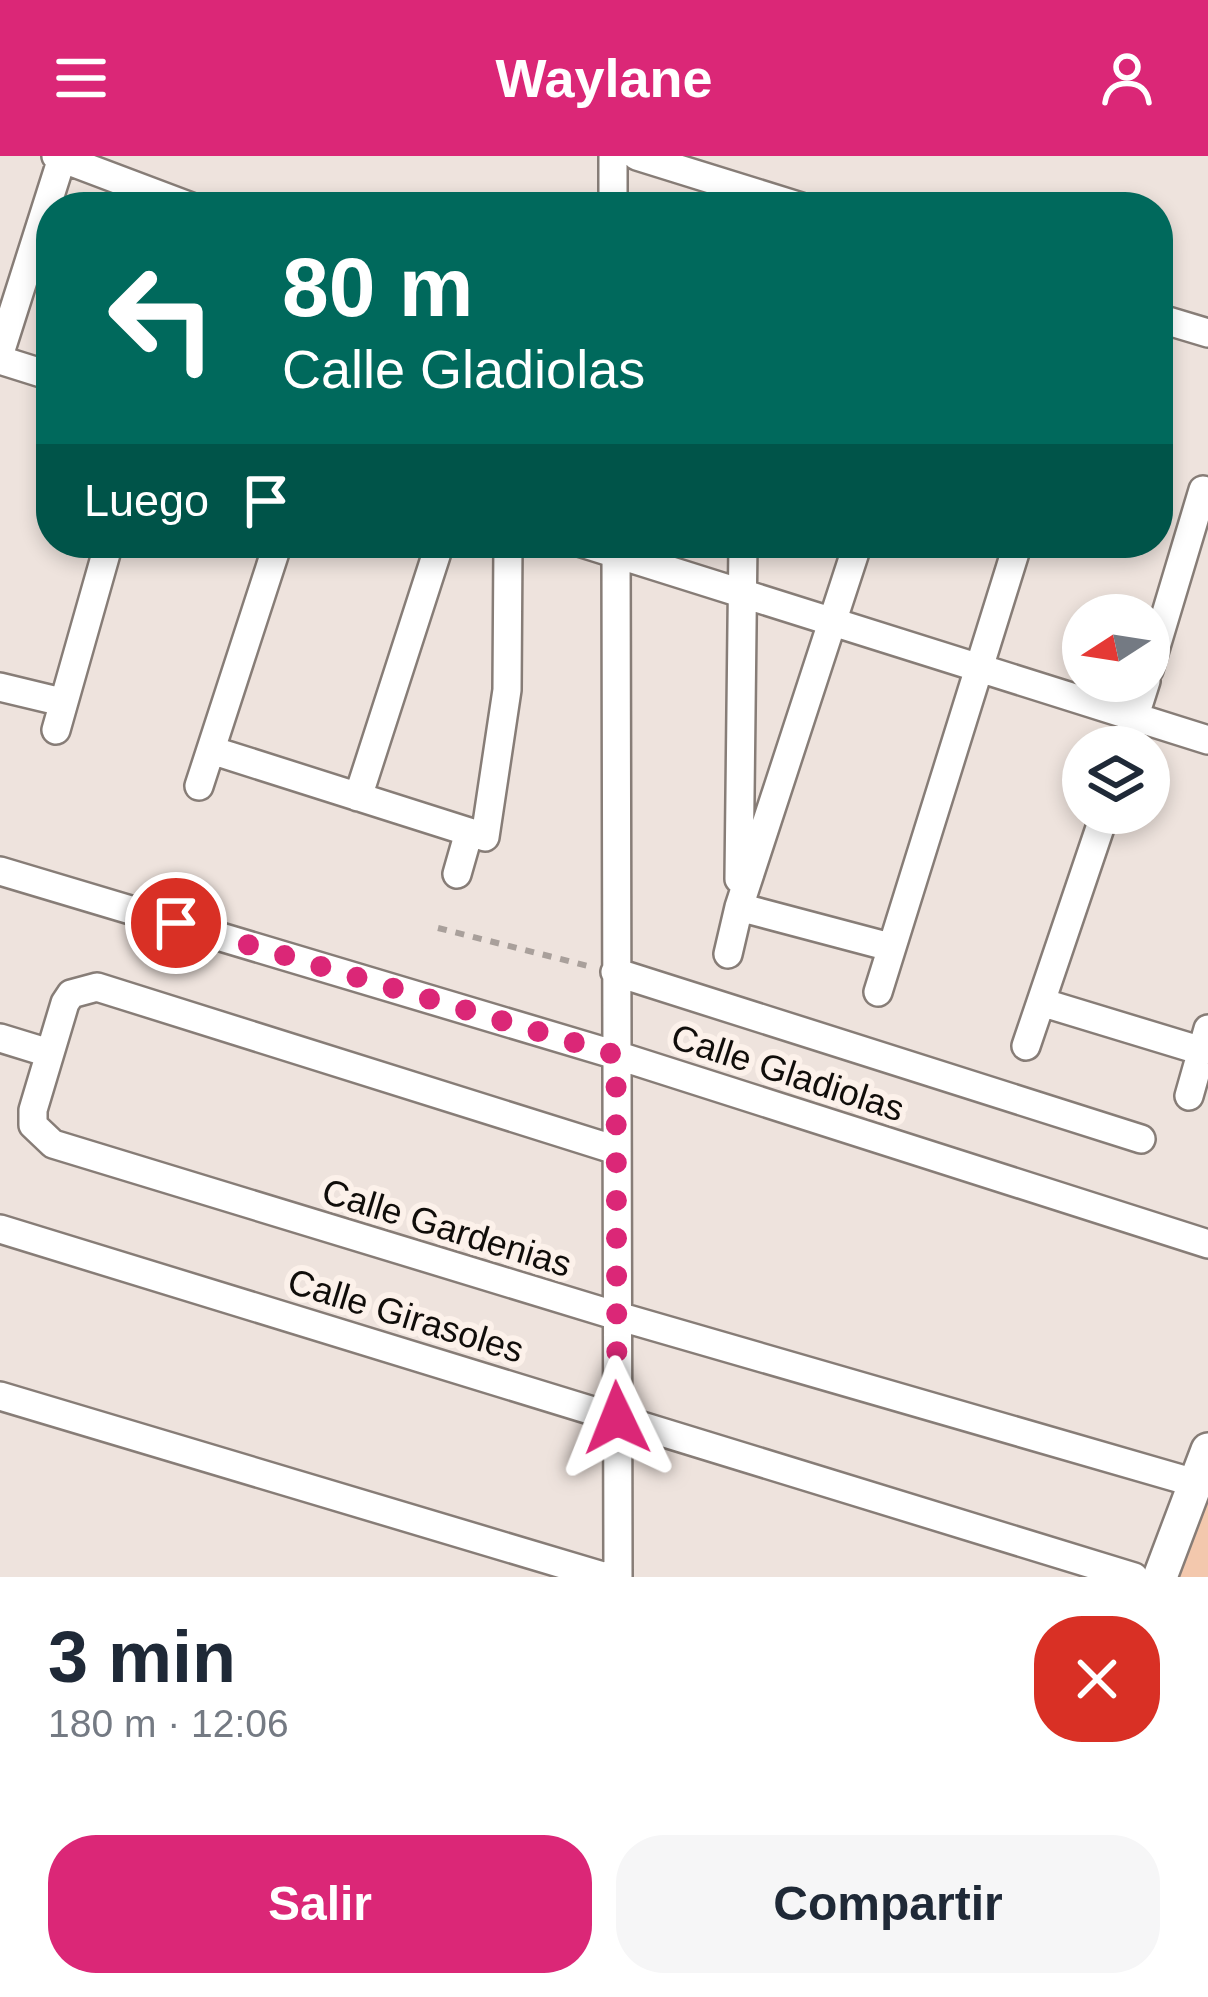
<!DOCTYPE html>
<html lang="es">
<meta charset="utf-8">
<style>
:root{--surface:#fff;--page:#f6f6f7;--text:#1f2937;--muted:#747a83;--accent:#db2777}
body{margin:0;font-family:Helvetica,sans-serif;background:var(--page);color:var(--text);height:100vh;display:flex;flex-direction:column;font-size:45px;white-space:nowrap}
*{box-sizing:border-box;margin:0}
p{font-size:39px;color:var(--muted)}
.icon{flex:none;width:66px;height:66px;fill:none;stroke:currentColor;stroke-width:2;stroke-linecap:round;stroke-linejoin:round}
.map{position:relative;height:1421px;overflow:hidden}
.drawer{display:flex;flex-direction:column;background:var(--surface);flex:1}
.drawer>*{flex:none}
.hud{position:absolute;left:36px;top:36px;width:1137px;height:366px;border-radius:48px;box-shadow:0 6px 18px #0003;background:#00695c;color:#fff;overflow:hidden}
.needle{width:78px;rotate:258deg}
.controls{position:absolute;left:1062px;top:438px;display:grid;gap:24px}
.controls a{display:grid;place-items:center;width:108px;height:108px;border-radius:50%;background:var(--surface);box-shadow:0 6px 18px #0003;font-size:60px}
.pin{position:absolute;display:grid;place-items:center;width:102px;height:102px;color:#fff;margin:-51px;border:6px solid #fff;border-radius:50%;box-shadow:0 3px 12px #0007}
.me{position:absolute;width:132px;margin:-66px;rotate:358deg;stroke-linejoin:round;filter:drop-shadow(0 0 9px #0008)}
.turn{display:flex;align-items:center;gap:42px;height:252px;padding:0 48px;font-size:54px}
.turn .icon{width:156px;height:156px;stroke-width:2.5}
.turn b{display:block;font-size:84px;line-height:102px}
.then{display:flex;align-items:center;height:114px;padding:0 48px;background:#0003;gap:24px;font-size:45px}
.round{display:grid;place-items:center;flex:none;width:126px;height:126px;border-radius:48px;background:var(--page)}
.head{display:flex;align-items:center;justify-content:space-between;height:204px;padding:0 48px}
h1{font-size:72px;font-weight:700;line-height:90px}
.button{display:flex;gap:24px;margin-top:auto;padding:24px 48px}
.button a{flex:1;height:138px;border-radius:48px;background:var(--accent);color:#fff;font-size:48px;font-weight:700;line-height:138px;text-align:center}
.button a+a{background:var(--page);color:var(--text)}
header{display:flex;justify-content:space-between;align-items:center;height:156px;padding:0 48px;background:var(--accent);color:#fff;font-size:54px;font-weight:700}
.map>svg:first-child{display:block}
</style>
<header><svg class="icon" aria-label="menu" viewBox="0 0 24 24"><path d="M4 6h16M4 12h16M4 18h16"/></svg>Waylane<svg class="icon" aria-label="person" viewBox="0 0 24 24"><circle cx="12" cy="8" r="4"/><path d="M4 21q1-7 8-7t8 7"/></svg></header>
<div class="map">
<svg width="1208" height="1421" viewBox="0 0 1208 1421">
<rect width="100%" height="100%" fill="#eee3dd"/>
<path fill="#f3c8ad" d="M 1208,1324 L 1208,1421 L 1172,1421 Z"/>
<g fill="none" stroke-linecap="round" stroke-linejoin="round">
<defs>
<path id="minor" d="M 56,0 L 191,51
M 637,0 L 801,51
M 613,51 L 613,0
M 1158,162 L 1208,177
M 0,197 L 62,2
M 0,204 L 51,220
M 582,387 L 1208,584
M 616,387 L 618,1421
M 1149,514 L 1203,334
M 0,531 L 62,546
M 56,574 L 109,387
M 1125,591 L 1146,525
M 211,594 L 485,681 L 507,534 L 508,387
M 199,630 L 278,387
M 358,641 L 440,387
M 0,715 L 616,899 L 1208,1088
M 457,718 L 469,676
M 739,723 L 743,387
M 739,751 L 890,791
M 728,798 L 739,751 L 858,387
M 615,816 L 1141,983
M 878,836 L 1018,387
M 1044,847 L 1202,895
M 0,882 L 49,897
M 1026,890 L 1105,657
M 1189,940 L 1208,873
M 616,994 L 97,831 L 71,838 L 65,847 L 33,954 L 33,969 L 53,988 L 614,1159 L 1195,1327
M 0,1073 L 1134,1421
M 0,1240 L 606,1421"/>
<path id="tertiary" d="M 1160,1421 L 1208,1294"/>
</defs>
<use href="#minor" stroke="#877d77" stroke-width="32"/>
<use href="#tertiary" stroke="#877d77" stroke-width="38"/>
<path stroke="#a9a09b" stroke-width="6" stroke-dasharray="9 9" stroke-linecap="butt" d="M 438,772 L 588,810"/>
<use href="#minor" stroke="#fff" stroke-width="27"/>
<use href="#tertiary" stroke="#fff" stroke-width="33"/>
</g>
<g fill="none" stroke-linecap="round" stroke-linejoin="round">
<path stroke="#db2777" stroke-width="21" stroke-dasharray="0 37.8" d="M 176,767 L 616,899 L 617,1262"/>
</g>
<g text-anchor="middle" stroke-width="12" stroke-linejoin="round" paint-order="stroke">
<g font-size="36" fill="#100d0a" stroke="#fcf1ea">
<text transform="translate(788 916) rotate(18)" y="13">Calle Gladiolas</text>
<text transform="translate(447 1071) rotate(17)" y="13">Calle Gardenias</text>
<text transform="translate(406 1159) rotate(17)" y="13">Calle Girasoles</text>
</g>
</g>
</svg>
<div class="controls">
<a><svg class="needle" viewBox="-14 -14 28 28"><path d="M0-13l5 13h-10z" fill="#e53935"/><path d="M0 13l5-13h-10z" fill="#747a83"/></svg></a>
<a><svg class="icon" aria-label="layers" viewBox="0 0 24 24"><path d="M12 4l9 5-9 5-9-5zM3 14l9 5 9-5"/></svg></a>
</div>
<div class="pin" style="left:176px;top:767px;background:#d93025"><svg class="icon" aria-label="arrive" viewBox="0 0 24 24"><path d="M6 21V4h12l-3 4 3 4H6"/></svg></div>
<svg class="me" style="left:617px;top:1262px" viewBox="-20 -20 40 40"><path d="M0-17L14 15 0 8-14 15z" fill="#db2777" stroke="#fff" stroke-width="4"/></svg>
<div class="hud">
<div class="turn"><svg class="icon" aria-label="left" viewBox="0 0 24 24"><path d="M17 20v-9H6M10 6l-5 5 5 5"/></svg><div><b>80 m</b>Calle Gladiolas</div></div>
<div class="then">Luego<svg class="icon" aria-label="arrive" viewBox="0 0 24 24"><path d="M6 21V4h12l-3 4 3 4H6"/></svg></div>
</div>
</div>
<section class="drawer">
<div class="head"><div><h1>3 min</h1><p>180 m · 12:06</p></div><a class="round" style="background:#d93025;color:#fff"><svg class="icon" aria-label="close" viewBox="0 0 24 24"><path d="M6 6l12 12M18 6L6 18"/></svg></a></div>
<div class="button"><a>Salir</a><a>Compartir</a></div>
</section>
